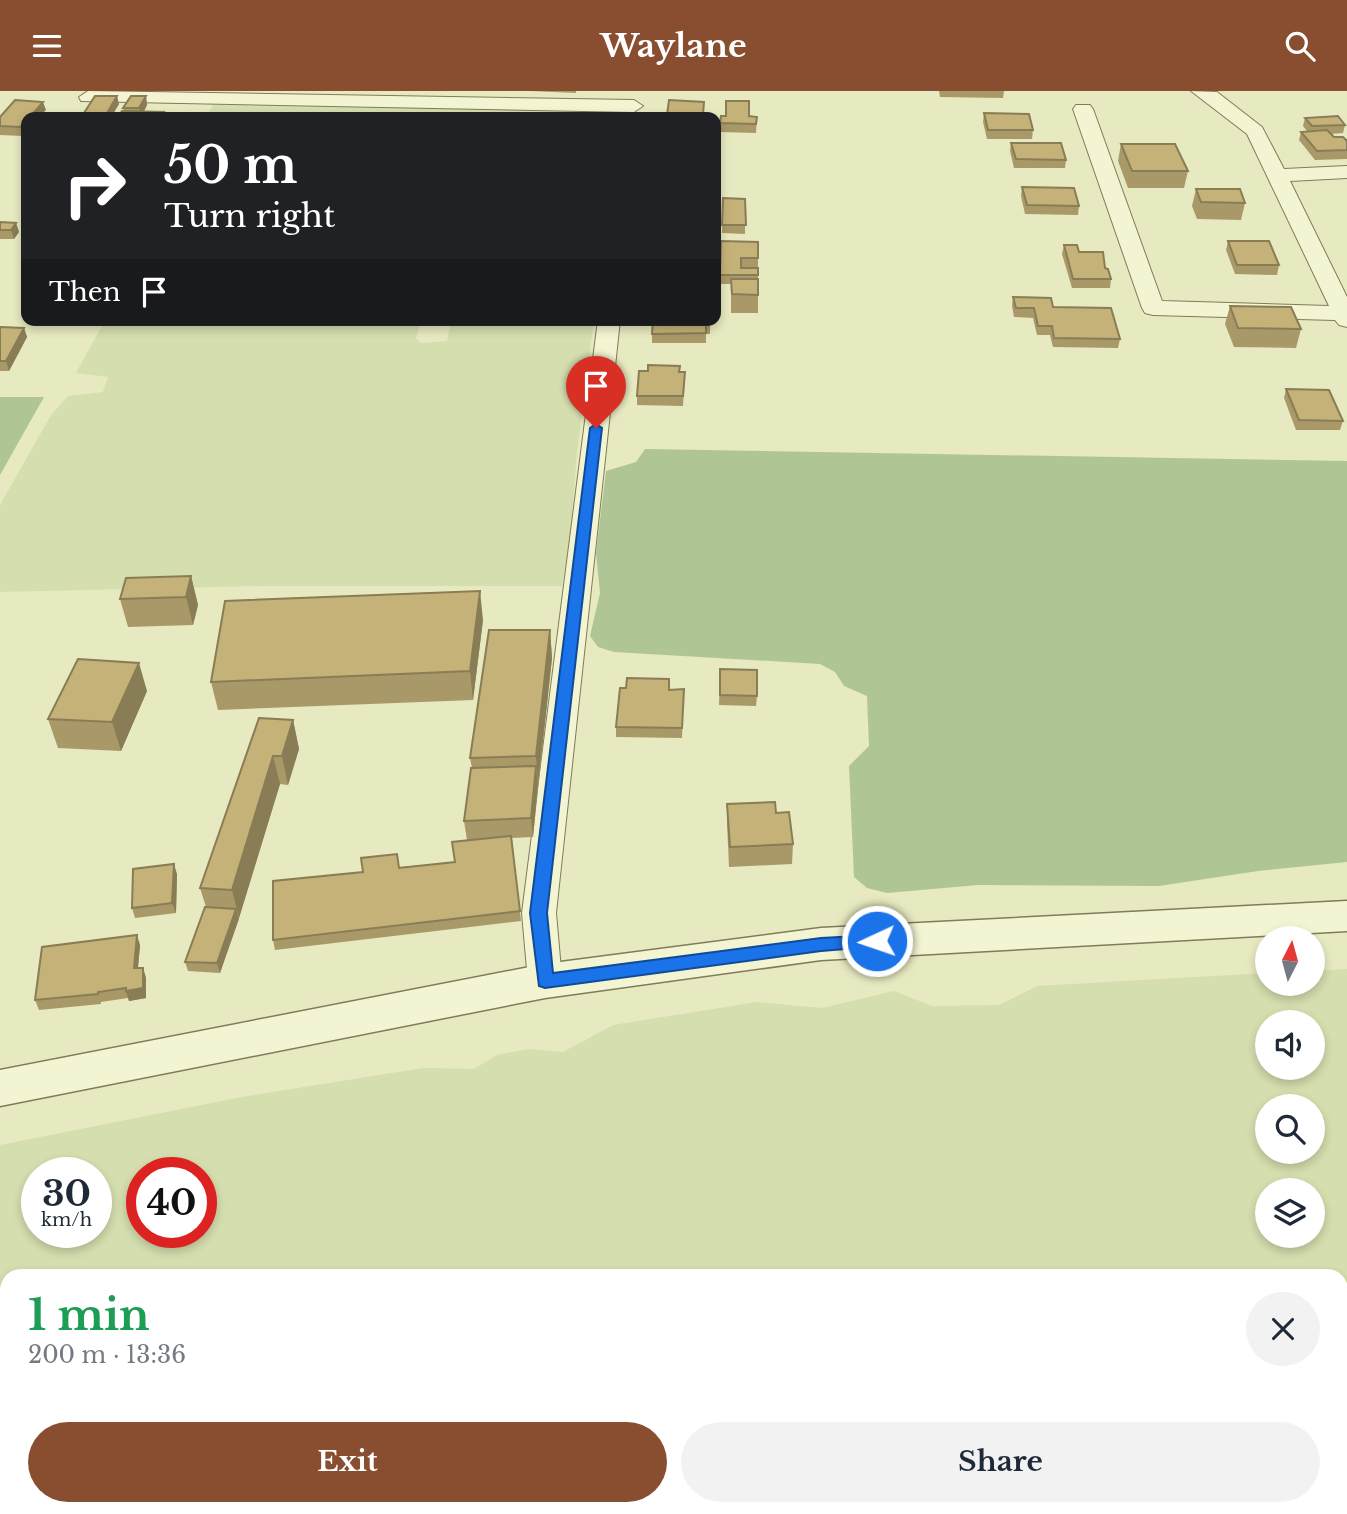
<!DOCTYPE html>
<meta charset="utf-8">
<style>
:root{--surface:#fff;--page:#f2f2f3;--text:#1f2937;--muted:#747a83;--accent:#894e30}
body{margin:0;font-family:"Libre Baskerville",serif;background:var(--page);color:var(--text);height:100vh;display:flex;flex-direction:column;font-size:26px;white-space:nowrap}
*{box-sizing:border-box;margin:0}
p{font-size:23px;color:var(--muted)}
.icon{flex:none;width:38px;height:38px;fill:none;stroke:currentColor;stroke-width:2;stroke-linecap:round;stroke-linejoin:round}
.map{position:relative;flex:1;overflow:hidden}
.sheet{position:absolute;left:0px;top:1178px;width:1348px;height:247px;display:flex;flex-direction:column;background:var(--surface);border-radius:21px 21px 0 0;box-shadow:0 4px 10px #0003}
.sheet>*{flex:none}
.hud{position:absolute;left:21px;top:21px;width:700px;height:214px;border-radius:14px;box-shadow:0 4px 10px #0003;background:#202124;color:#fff;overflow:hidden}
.needle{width:46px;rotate:6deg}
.tools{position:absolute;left:1255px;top:835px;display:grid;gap:14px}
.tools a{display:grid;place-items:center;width:70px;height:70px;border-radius:50%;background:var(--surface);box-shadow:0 4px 10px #0003;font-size:35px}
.speed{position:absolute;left:21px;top:1066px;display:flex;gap:14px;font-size:35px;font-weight:700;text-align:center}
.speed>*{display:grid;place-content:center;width:91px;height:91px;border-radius:50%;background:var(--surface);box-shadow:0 4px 10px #0003;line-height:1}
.speed small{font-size:18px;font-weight:400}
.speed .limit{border:10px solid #d22;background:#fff;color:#111}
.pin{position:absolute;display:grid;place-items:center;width:60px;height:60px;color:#fff;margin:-72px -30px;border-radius:50% 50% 50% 0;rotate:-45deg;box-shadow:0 0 7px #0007}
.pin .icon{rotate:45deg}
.me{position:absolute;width:77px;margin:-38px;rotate:267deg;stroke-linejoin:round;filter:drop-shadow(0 0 5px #0008)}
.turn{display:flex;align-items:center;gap:24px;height:147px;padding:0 28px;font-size:32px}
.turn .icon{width:91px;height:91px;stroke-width:2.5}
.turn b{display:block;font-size:49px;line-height:60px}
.then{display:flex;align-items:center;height:66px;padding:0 28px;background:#0003;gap:14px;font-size:26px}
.round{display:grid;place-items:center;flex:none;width:74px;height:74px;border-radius:37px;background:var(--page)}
.overview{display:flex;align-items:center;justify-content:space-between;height:119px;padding:0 28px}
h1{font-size:42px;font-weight:700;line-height:52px;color:#1e9e55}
.cta{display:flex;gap:14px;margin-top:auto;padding:14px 28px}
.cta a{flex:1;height:80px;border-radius:42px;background:var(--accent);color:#fff;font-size:28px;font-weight:700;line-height:80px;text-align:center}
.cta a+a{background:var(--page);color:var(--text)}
header{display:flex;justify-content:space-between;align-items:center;height:91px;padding:0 28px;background:var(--accent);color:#fff;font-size:32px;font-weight:700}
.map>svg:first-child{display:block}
</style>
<header><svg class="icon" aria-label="menu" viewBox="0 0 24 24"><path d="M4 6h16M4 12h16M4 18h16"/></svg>Waylane<svg class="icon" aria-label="search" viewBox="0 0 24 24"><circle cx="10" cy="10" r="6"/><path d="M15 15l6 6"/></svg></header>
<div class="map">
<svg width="1347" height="1423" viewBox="0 0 1347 1423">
<rect width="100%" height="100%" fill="#e7e9c0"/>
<path fill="#d5deae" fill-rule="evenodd" d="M 213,14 L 601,19 L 618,26 L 206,26 Z
M 105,229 L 421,229 L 416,247 L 421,252 L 447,250 L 451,229 L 594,229 L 577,361 L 570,450 L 562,495 L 260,495 L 0,501 L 0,414 L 51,324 L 68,305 L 103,301 L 108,286 L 76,282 Z
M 1347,878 L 1347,1423 L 341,1423 L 341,1418 L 1340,1418 L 1340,1185 L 7,1185 L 7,1418 L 313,1418 L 310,1423 L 0,1423 L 0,1054 L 242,1006 L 423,977 L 474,978 L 497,964 L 528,958 L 563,961 L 613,934 L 757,911 L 822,917 L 894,900 L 932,915 L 999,914 L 1037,895 L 1267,882 L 1267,892 L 1312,892 L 1313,880 ZM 1312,931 L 1312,976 L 1267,976 L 1267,931 ZM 1312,1015 L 1312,1060 L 1267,1060 L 1267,1015 ZM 37,1082 L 96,1082 L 96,1141 L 37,1141 ZM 142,1082 L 201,1082 L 201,1141 L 142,1141 ZM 1267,1099 L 1312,1099 L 1312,1144 L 1267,1144 Z"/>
<path fill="#b0c596" d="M 0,306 L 44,306 L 0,384 Z
M 645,358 L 1347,370 L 1347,771 L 1258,780 L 1159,795 L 978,794 L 887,802 L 867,797 L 854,786 L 849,675 L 869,655 L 867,605 L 844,595 L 835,581 L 820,573 L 614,561 L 598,556 L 590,545 L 600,502 L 596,462 L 606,380 L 636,371 Z"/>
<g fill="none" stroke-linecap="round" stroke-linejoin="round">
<defs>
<path id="minor" d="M 88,0 L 634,9 L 643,15 L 634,21 L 81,10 L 79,6 Z
M 1191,0 L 1217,1 L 1262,36 L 1284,78 L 1347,75 L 1347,87 L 1290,90 L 1347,206 L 1347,236 L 1339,234 L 1335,229 L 1153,224 L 1145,222 L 1142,217 L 1073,18 L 1076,14 L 1090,14 L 1093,18 L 1162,210 L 1329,215 L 1247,43 Z
M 598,229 L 620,229 L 556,822 L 562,890 L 557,900 L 545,904 L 533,900 L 528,890 L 522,822 Z"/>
<path id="tertiary" d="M 1347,810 L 1347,840 L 821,869 L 545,907 L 0,1015 L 0,979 L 545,873 L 821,837 Z"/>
</defs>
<use href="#minor" stroke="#807b5a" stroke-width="2"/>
<use href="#tertiary" stroke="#807b5a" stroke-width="3"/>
<use href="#minor" fill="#f3f5d2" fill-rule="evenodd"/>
<use href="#tertiary" fill="#f3f5d2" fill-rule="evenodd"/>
</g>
<path fill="#a99968" d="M 530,0 L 576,0 L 576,2 Z
M 939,0 L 1004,0 L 1003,7 L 940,6 Z
M 146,5 L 147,14 L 144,20 L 124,20 L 123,17 Z
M 669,9 L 704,11 L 703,26 L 667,26 Z
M 119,13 L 111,26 L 85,26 L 84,22 Z
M 46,19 L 26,26 L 26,41 L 23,45 L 0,44 L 0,26 Z
M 984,22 L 1033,39 L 1032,48 L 987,48 L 983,31 Z
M 721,25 L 757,26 L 756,42 L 720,41 Z
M 1305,27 L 1345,34 L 1343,42 L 1331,43 L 1334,46 L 1347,50 L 1347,68 L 1315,69 L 1299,49 L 1301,41 L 1307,40 L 1303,35 Z
M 1011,52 L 1066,69 L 1065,77 L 1014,77 L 1010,60 Z
M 1121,53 L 1188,80 L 1184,97 L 1128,97 L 1118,70 Z
M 1022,96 L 1079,115 L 1078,124 L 1025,123 L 1021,105 Z
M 1196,98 L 1245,112 L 1241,129 L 1197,128 L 1192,115 Z
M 723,107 L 745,108 L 745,143 L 722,142 Z
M 0,131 L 16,132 L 19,141 L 14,148 L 0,148 Z
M 721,150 L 758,151 L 758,176 L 741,176 L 758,177 L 758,222 L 731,222 L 731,193 L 720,193 Z
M 1228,150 L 1279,174 L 1277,184 L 1235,183 L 1226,159 Z
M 1064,154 L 1079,161 L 1105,177 L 1111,188 L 1110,197 L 1072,197 L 1062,163 Z
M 1013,206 L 1053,216 L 1120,248 L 1118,257 L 1053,256 L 1050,244 L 1037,244 L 1033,227 L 1014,226 L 1012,215 Z
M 1230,215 L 1301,238 L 1296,257 L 1234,256 L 1225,233 Z
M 710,229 L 710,243 L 706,243 L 706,252 L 652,252 L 652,243 Z
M 0,236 L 24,237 L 27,246 L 9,280 L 0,280 Z
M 680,281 L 685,281 L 683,315 L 637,314 L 637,305 Z
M 1286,298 L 1343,330 L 1340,339 L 1296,339 L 1284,307 Z
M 191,485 L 198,514 L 193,534 L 128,536 L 120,508 Z
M 483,529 L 473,609 L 218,619 L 211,591 Z
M 550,539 L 552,567 L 533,746 L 512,747 L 521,830 L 275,859 L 273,849 L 399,776 L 455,771 L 467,749 L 464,730 L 472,677 L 470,667 Z
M 720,578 L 757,605 L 756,615 L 719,614 Z
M 684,598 L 682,647 L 616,646 L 616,636 L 669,599 Z
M 147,600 L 121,660 L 58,657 L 48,628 Z
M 293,629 L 299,658 L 288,694 L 280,693 L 239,827 L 238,827 L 220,882 L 188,880 L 185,871 L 206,816 L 200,797 Z
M 727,713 L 776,722 L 793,753 L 792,773 L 729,776 L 727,732 Z
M 177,783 L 176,822 L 135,827 L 132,817 Z
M 140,854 L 138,877 L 143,877 L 146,887 L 146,907 L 129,910 L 128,907 L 101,911 L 101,913 L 39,919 L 35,909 Z"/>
<path fill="#897d55" d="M 117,5 L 119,13 L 111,26 L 108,26 L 107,22 Z
M 146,5 L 147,14 L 141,26 L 139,17 Z
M 43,11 L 46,19 L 39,26 L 30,26 Z
M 26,30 L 26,41 L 23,45 L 20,36 Z
M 16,132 L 19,141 L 14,148 L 11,139 Z
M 24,237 L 27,246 L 9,280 L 6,270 Z
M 191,485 L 198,514 L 193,534 L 186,506 Z
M 480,500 L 483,529 L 473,609 L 470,580 Z
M 550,539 L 552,567 L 538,693 L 536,665 Z
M 139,572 L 147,600 L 121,660 L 112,631 Z
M 293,629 L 299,658 L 288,694 L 282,665 Z
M 273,665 L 280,693 L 239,827 L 232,799 Z
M 536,675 L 538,694 L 533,746 L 531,727 Z
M 174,773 L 177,783 L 176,822 L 172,812 Z
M 236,818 L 239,828 L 220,882 L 217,872 Z
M 137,844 L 140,854 L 137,887 L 134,877 Z
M 143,877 L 146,887 L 146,907 L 129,910 L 126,900 Z"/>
<path fill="#c4b279" stroke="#897d55" stroke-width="2" d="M 95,5 L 117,5 L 107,22 L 84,22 Z
M 131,5 L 146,5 L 139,17 L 123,17 Z
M 15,9 L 43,11 L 30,26 L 26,26 L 26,30 L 20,36 L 0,35 L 0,26 Z
M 669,9 L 704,11 L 703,24 L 667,24 Z
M 726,10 L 749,10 L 749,25 L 757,26 L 756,33 L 720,32 L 721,25 L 726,25 Z
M 122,20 L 164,21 L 162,25 L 166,26 L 118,26 Z
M 984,22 L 1029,23 L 1033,39 L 988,39 Z
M 1338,25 L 1345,34 L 1312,35 L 1305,27 Z
M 1327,39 L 1334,46 L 1343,46 L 1347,50 L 1347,59 L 1317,60 L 1301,41 Z
M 1011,52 L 1061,52 L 1066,69 L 1016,68 Z
M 1121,53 L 1175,53 L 1188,80 L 1132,80 Z
M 1022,96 L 1074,97 L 1079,115 L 1027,114 Z
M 1196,98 L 1240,98 L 1245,112 L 1201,111 Z
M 723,107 L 745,108 L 746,134 L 722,134 Z
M 0,131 L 16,132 L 11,139 L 0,139 Z
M 721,150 L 758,151 L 758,167 L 741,167 L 741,177 L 758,177 L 758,184 L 720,184 Z
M 1228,150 L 1269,150 L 1279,174 L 1237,174 Z
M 1064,154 L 1077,154 L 1079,161 L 1103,161 L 1105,177 L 1108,178 L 1111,188 L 1073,188 Z
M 731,188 L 758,188 L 758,204 L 732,203 Z
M 1013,206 L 1051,207 L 1053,216 L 1111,217 L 1120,248 L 1054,247 L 1052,235 L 1038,235 L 1034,217 L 1016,217 Z
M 1230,215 L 1291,216 L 1301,238 L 1238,237 Z
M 653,229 L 710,229 L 710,233 L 706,233 L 706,242 L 652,243 Z
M 0,236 L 24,237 L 6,270 L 0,270 Z
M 648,274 L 680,275 L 679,281 L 685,281 L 683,305 L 637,305 L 639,280 L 648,280 Z
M 1286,298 L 1329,299 L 1343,330 L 1299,329 Z
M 191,485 L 186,506 L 120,508 L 126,487 Z
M 480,500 L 470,580 L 211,591 L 225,510 Z
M 489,539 L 550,539 L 536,665 L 470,667 Z
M 78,568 L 139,572 L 112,631 L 48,628 Z
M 720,578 L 757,579 L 757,605 L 720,604 Z
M 627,587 L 669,588 L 669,599 L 684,598 L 682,637 L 616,636 L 620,597 L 626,597 Z
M 259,627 L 293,629 L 282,665 L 273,665 L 232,799 L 200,797 Z
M 536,675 L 531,727 L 464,730 L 471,677 Z
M 775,711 L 776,722 L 789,721 L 793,753 L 730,756 L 727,713 Z
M 511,745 L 520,820 L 273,849 L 273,790 L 363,781 L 361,767 L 397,763 L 399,777 L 455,771 L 452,751 Z
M 174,773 L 172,812 L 132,817 L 133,778 Z
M 205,816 L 236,818 L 217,872 L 185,871 Z
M 137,844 L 134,877 L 143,877 L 143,897 L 126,900 L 126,897 L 98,901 L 98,903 L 35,909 L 42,856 Z"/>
<path fill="#1a73e8" stroke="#114b97" stroke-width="2" d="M 596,333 L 602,337 L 547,822 L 553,882 L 821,847 L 877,844 L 883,846 L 885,850 L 883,855 L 821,860 L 545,897 L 539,895 L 530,822 L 590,337 Z"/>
</svg>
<div class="tools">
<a><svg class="needle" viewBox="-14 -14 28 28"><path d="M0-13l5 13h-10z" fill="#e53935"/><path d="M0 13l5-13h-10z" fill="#747a83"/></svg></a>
<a><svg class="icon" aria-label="sound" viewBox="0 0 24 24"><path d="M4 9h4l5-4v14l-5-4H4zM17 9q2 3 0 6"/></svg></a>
<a><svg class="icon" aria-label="search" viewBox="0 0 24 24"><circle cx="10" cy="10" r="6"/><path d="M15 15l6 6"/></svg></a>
<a><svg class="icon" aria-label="layers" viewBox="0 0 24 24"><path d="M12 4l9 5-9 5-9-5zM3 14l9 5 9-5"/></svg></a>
</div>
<div class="speed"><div>30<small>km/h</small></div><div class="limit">40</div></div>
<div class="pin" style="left:596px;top:337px;background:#d93025"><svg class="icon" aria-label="arrive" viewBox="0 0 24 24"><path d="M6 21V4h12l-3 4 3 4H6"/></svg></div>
<svg class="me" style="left:877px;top:850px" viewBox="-20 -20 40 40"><circle r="17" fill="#1a73e8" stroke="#fff" stroke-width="3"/><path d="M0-11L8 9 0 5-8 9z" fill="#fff"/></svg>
<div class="hud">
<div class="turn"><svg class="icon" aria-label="right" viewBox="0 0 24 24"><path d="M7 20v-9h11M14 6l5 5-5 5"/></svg><div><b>50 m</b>Turn right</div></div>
<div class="then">Then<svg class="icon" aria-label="arrive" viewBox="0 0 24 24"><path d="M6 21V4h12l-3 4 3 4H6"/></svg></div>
</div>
<section class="sheet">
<div class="overview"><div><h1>1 min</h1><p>200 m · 13:36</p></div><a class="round"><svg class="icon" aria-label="close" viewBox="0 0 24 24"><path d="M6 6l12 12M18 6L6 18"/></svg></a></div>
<div class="cta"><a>Exit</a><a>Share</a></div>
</section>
</div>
